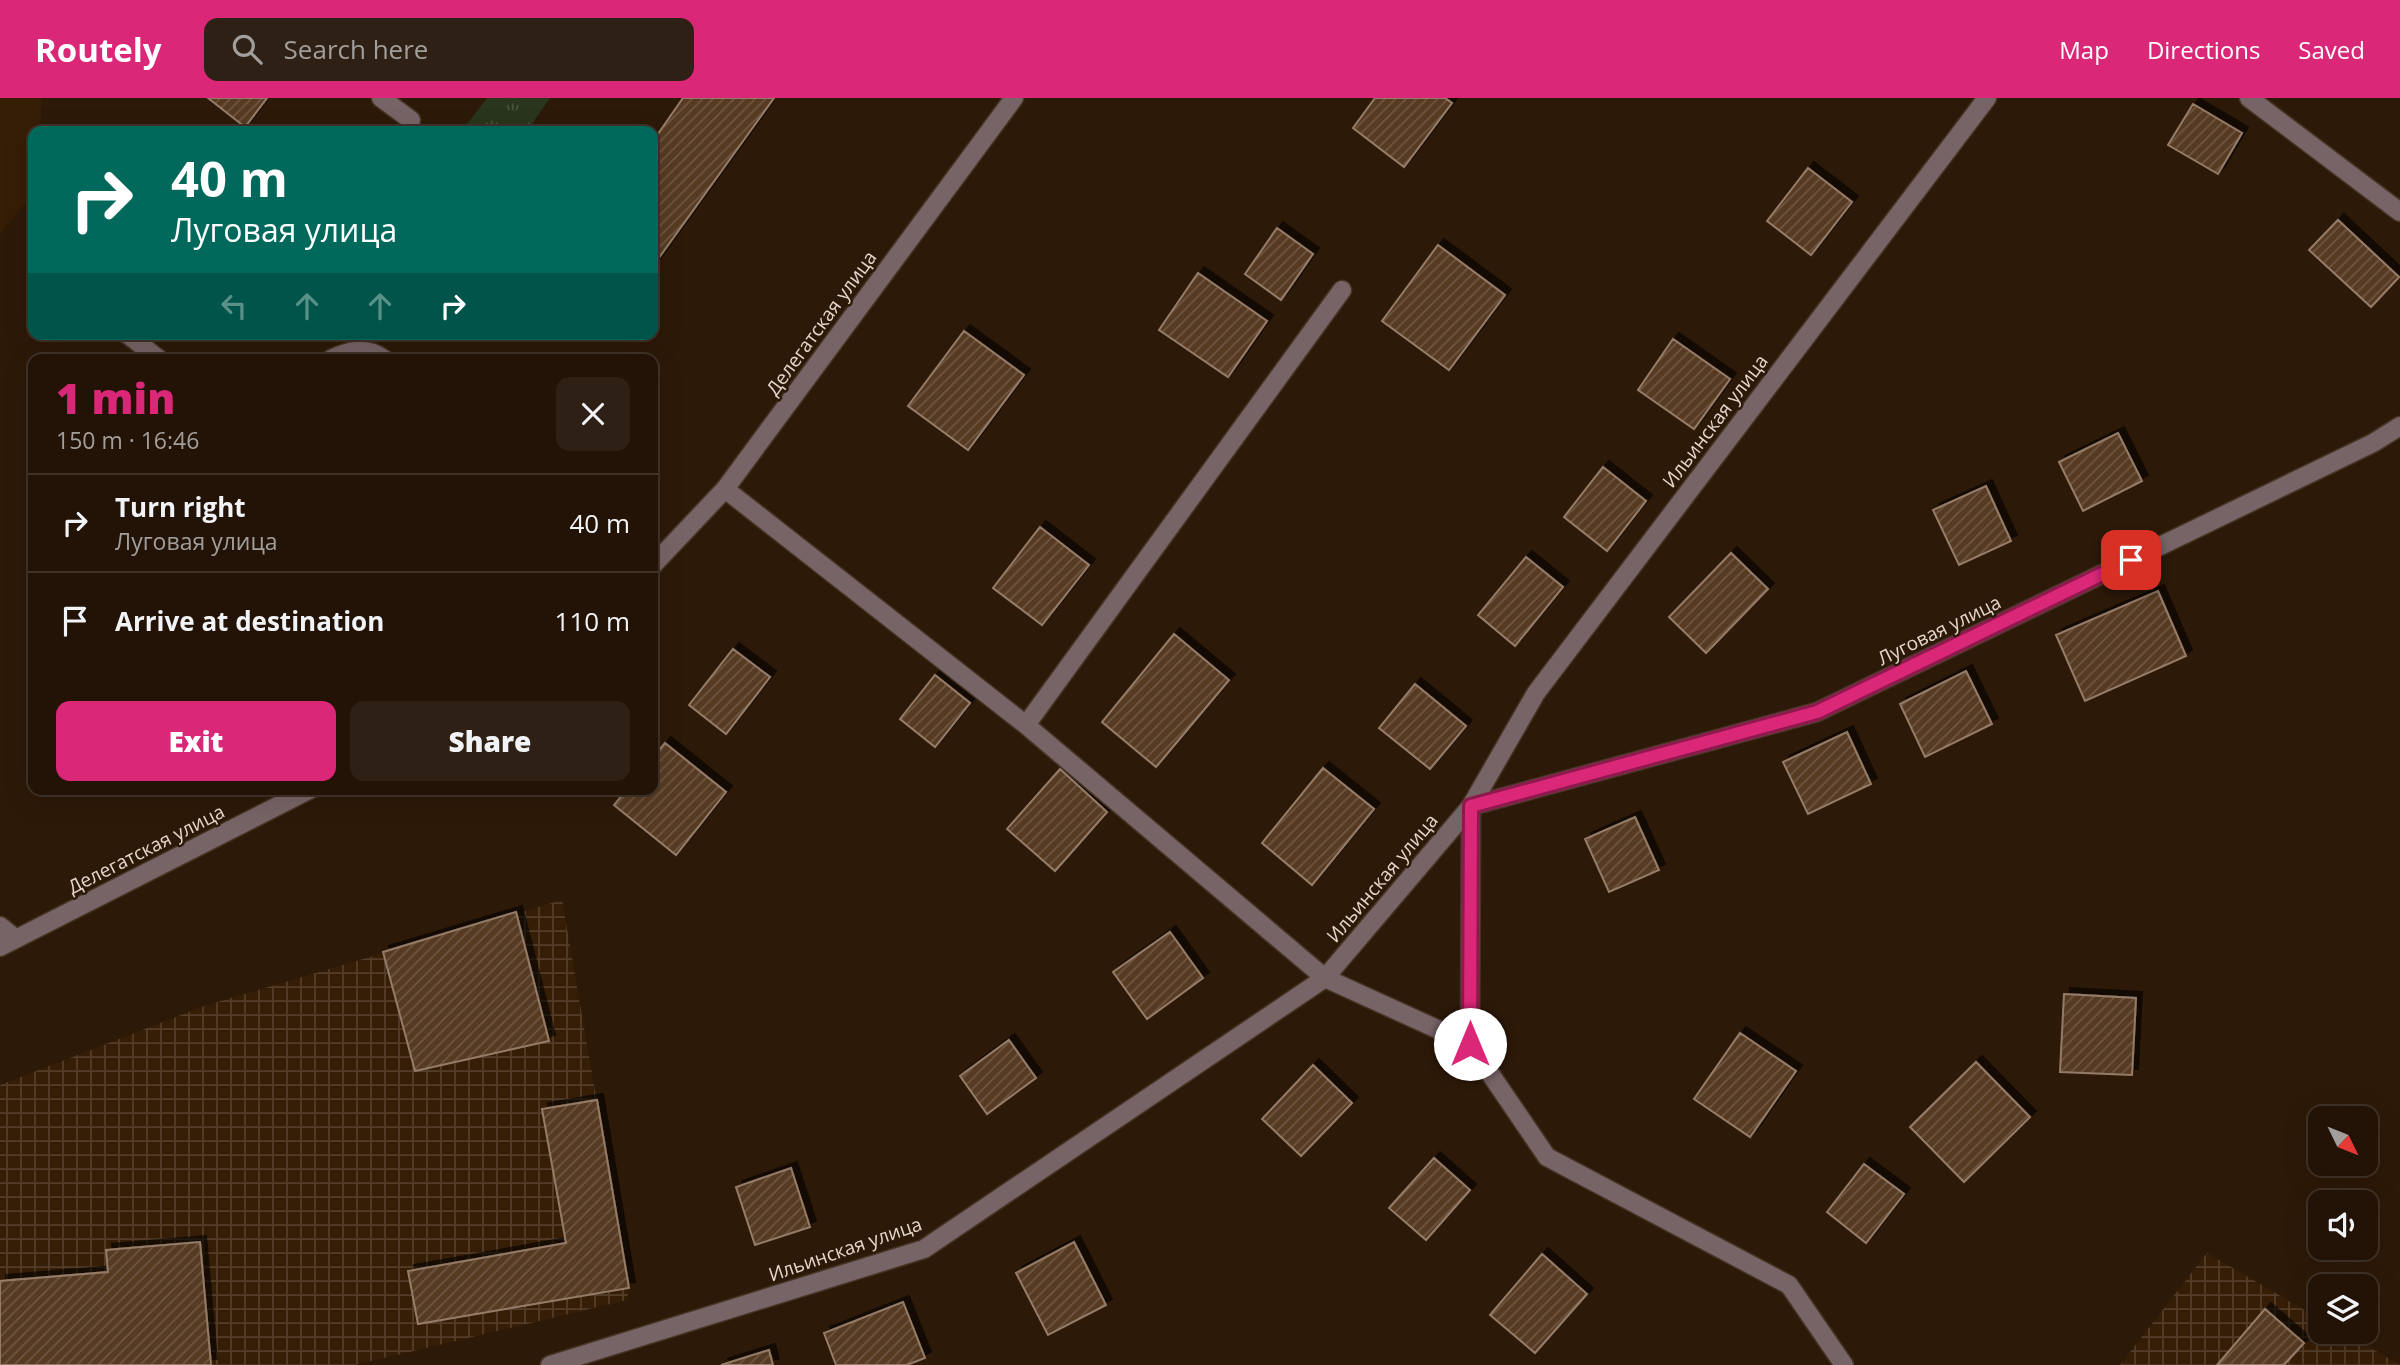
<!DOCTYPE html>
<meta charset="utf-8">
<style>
:root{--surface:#221306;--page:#2e2014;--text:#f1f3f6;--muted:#a29e9b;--line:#3f3228;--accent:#db2777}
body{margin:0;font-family:"Open Sans",sans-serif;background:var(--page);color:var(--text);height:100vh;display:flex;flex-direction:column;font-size:26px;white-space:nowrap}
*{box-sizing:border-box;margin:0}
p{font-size:23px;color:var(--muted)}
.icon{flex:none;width:38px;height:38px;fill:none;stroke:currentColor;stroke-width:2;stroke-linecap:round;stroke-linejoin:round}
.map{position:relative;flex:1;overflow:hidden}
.panel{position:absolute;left:28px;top:256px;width:630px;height:441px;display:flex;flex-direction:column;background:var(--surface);border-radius:14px;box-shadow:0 7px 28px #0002,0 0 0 2px var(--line)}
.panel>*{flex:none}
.hud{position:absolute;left:28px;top:28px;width:630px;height:214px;border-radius:14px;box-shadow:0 7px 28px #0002,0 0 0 2px var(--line);background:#00695c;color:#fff;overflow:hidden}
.needle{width:46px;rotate:133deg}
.tools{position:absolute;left:2308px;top:1008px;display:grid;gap:14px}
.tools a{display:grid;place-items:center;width:70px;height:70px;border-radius:14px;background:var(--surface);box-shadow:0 7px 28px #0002,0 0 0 2px var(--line);font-size:35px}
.pin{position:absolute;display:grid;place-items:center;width:60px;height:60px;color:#fff;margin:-30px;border-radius:14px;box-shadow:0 4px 10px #0006}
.me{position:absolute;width:77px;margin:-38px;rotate:0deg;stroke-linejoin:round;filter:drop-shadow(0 0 5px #0008)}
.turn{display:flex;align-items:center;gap:24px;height:147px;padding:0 28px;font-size:32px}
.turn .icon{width:91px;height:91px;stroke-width:2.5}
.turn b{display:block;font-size:49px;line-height:60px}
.lanes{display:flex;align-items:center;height:66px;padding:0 28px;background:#0003;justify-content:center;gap:35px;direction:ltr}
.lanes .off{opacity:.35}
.round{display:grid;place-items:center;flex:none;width:74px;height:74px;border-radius:14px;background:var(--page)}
.overview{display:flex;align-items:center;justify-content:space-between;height:119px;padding:0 28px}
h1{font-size:42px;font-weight:800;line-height:52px;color:var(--accent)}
.cta{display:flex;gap:14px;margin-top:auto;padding:14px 28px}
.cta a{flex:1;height:80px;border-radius:14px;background:var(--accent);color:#fff;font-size:28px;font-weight:800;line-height:80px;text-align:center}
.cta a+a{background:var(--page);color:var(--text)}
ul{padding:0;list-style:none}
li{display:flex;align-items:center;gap:21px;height:98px;padding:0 28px;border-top:2px solid var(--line)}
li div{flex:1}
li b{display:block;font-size:26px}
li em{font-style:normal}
header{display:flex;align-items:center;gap:42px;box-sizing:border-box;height:98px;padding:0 35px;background:var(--accent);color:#fff}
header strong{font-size:33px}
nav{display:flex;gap:38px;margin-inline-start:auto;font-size:24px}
.search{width:490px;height:63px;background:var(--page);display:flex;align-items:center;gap:18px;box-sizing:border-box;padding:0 24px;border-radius:14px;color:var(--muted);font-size:26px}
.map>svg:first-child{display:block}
</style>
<header>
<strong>Routely</strong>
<div class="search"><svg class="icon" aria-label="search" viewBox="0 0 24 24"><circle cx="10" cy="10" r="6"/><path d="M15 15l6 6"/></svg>Search here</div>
<nav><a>Map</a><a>Directions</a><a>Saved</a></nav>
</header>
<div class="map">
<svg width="2400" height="1267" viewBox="0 0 2400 1267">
<defs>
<pattern id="industrial-grid" width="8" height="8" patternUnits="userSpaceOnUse" patternTransform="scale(1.75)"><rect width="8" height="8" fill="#361d06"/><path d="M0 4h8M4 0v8" fill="none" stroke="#533d29"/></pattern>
<pattern id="grass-tufts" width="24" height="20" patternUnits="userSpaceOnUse" patternTransform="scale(1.75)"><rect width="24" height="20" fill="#29351c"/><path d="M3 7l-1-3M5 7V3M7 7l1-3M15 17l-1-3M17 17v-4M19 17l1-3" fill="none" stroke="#48523c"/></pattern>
<pattern id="building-hatch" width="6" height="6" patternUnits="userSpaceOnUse" patternTransform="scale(1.75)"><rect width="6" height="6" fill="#573a23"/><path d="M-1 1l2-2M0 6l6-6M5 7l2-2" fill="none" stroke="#6f5642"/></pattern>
<filter id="shadow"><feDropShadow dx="6" dy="-6" stdDeviation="0" flood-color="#0009"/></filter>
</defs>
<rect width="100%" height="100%" fill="#2d1908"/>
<path fill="#361d06" d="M 0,0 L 42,0 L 40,33 L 33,33 L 33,96 L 0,136 Z"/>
<path fill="url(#industrial-grid)" d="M 562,802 L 629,1190 L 627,1202 L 355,1267 L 0,1267 L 0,987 L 204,908 Z
M 2207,1155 L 2320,1221 L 2320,1234 L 2343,1234 L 2400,1267 L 2120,1267 Z"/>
<path fill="url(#grass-tufts)" d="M 487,0 L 550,0 L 527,33 L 462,33 Z"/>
<path fill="url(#building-hatch)" stroke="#957c68" stroke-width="2" filter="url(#shadow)" d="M 208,0 L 267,0 L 245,29 Z
M 683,0 L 774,0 L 653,168 L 653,43 Z
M 1375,0 L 1445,0 L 1452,5 L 1404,69 L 1353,30 Z
M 2193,6 L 2242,35 L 2218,76 L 2168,47 Z
M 1808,70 L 1852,104 L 1811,157 L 1767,123 Z
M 2338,122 L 2399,179 L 2371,209 L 2309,152 Z
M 1277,130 L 1313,156 L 1281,202 L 1245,176 Z
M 1438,147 L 1505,197 L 1449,272 L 1382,223 Z
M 1198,175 L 1267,223 L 1228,279 L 1159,232 Z
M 964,233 L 1024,277 L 968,352 L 908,308 Z
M 1673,241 L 1730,281 L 1694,331 L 1638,292 Z
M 2118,335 L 2142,383 L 2083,413 L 2059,364 Z
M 1603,369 L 1646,403 L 1607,453 L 1564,419 Z
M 1986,388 L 2011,443 L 1959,467 L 1933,412 Z
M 1040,429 L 1089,467 L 1042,527 L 993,490 Z
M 1731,455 L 1768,491 L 1706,555 L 1669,519 Z
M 1526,459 L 1563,489 L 1515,548 L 1478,517 Z
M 2158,493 L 2186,558 L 2085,603 L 2056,537 Z
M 1174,536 L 1229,582 L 1156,669 L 1102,624 Z
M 733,551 L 770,579 L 726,636 L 689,607 Z
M 1966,573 L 1992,626 L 1925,659 L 1900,606 Z
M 935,577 L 970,605 L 935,649 L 900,621 Z
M 1415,586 L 1466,628 L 1430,671 L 1379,630 Z
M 1847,634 L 1871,686 L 1808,716 L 1783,664 Z
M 665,645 L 726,694 L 676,757 L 614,707 L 627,691 L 653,691 L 653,659 Z
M 1323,670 L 1374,711 L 1312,787 L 1262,745 Z
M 1060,671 L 1107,714 L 1055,773 L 1007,731 Z
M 1635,719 L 1659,772 L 1609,794 L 1585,741 Z
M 516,814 L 549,943 L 415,973 L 383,854 Z
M 1170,834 L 1203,880 L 1147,921 L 1113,874 Z
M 2064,896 L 2136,900 L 2132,977 L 2060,974 Z
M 1740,935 L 1796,973 L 1750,1039 L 1694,1001 Z
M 1009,942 L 1036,980 L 987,1016 L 960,978 Z
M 1976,964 L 2030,1019 L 1964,1084 L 1910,1029 Z
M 1313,967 L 1352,1005 L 1301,1058 L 1262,1021 Z
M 597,1002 L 629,1190 L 418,1226 L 408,1173 L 566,1145 L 542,1011 Z
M 1434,1060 L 1470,1092 L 1426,1142 L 1389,1110 Z
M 1864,1066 L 1904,1096 L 1866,1145 L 1827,1114 Z
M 791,1070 L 810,1129 L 755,1147 L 736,1089 Z
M 200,1144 L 211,1267 L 0,1267 L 0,1183 L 108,1174 L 106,1152 Z
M 1074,1144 L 1106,1207 L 1048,1237 L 1016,1175 Z
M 1542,1156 L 1587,1196 L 1535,1255 L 1490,1217 Z
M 903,1204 L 925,1260 L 907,1267 L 836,1267 L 824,1235 Z
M 2265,1211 L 2304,1245 L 2284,1267 L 2217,1267 Z
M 769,1252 L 773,1267 L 721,1267 Z"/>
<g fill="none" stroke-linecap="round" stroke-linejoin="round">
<defs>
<path id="minor" d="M 381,0 L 411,22
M 2249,0 L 2400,114
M 127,236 L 159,261
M 331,261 C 349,252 367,248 384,261
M 725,391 L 1026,627 L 1325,880 L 1470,946 L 1547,1059 L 1789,1187 L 1844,1267
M 653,467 L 725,391 L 1014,0
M 1026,627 L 1342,192
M 0,828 L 16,841
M 0,849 L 311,691
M 1470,946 L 1471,708 L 1817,614 L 2373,345 L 2400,328
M 550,1267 L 924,1151 L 1325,880 L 1471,708 L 1536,595 L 1987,0"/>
</defs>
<use href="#minor" stroke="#473424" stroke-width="21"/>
<use href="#minor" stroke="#776467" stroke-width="18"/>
</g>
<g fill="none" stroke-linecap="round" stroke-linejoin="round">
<defs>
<path id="route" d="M 1470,946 L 1471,708 L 1817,614 L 2131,462"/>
</defs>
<use href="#route" stroke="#8e194d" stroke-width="18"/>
<use href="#route" stroke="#db2777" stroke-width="12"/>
</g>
<g text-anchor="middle" stroke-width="5" stroke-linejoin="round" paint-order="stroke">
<g font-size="19" fill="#e5d7cd" stroke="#2d1908">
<text transform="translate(821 225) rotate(-54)" y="7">Делегатская улица</text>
<text transform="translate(1715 323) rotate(-53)" y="7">Ильинская улица</text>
<text transform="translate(1939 532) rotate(-26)" y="7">Луговая улица</text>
<text transform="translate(146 751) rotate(-27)" y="7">Делегатская улица</text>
<text transform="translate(1382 780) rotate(-50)" y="7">Ильинская улица</text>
<text transform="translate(845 1151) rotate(-19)" y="7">Ильинская улица</text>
</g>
</g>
</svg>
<div class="tools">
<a><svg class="needle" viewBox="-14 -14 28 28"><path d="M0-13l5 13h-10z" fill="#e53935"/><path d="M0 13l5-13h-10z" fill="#a29e9b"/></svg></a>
<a><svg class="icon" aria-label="sound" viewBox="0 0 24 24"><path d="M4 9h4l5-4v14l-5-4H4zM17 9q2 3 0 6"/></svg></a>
<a><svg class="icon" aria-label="layers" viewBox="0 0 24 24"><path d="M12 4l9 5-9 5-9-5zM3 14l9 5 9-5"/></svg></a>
</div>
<div class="pin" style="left:2131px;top:462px;background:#d93025"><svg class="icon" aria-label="arrive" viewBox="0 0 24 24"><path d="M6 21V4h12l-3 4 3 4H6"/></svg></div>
<svg class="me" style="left:1470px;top:946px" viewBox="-20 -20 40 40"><circle r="19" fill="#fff"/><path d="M0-13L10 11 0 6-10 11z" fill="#db2777"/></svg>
<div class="hud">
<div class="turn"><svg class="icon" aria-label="right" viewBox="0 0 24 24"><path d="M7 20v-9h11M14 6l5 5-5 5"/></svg><div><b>40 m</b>Луговая улица</div></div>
<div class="lanes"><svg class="icon off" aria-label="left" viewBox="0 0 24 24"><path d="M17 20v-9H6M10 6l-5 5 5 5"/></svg><svg class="icon off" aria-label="ahead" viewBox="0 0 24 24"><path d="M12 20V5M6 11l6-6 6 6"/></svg><svg class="icon off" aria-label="ahead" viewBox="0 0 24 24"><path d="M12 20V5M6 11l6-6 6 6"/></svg><svg class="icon" aria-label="right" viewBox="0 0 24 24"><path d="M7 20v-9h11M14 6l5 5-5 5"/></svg></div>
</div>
<section class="panel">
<div class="overview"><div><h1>1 min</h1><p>150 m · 16:46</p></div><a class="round"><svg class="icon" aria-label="close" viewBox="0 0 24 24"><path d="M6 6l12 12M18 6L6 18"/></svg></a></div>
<ul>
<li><svg class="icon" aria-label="right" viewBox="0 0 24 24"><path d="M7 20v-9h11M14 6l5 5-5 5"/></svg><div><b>Turn right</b><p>Луговая улица</p></div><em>40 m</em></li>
<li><svg class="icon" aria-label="arrive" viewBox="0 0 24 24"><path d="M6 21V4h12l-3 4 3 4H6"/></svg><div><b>Arrive at destination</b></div><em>110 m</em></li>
</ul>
<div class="cta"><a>Exit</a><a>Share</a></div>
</section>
</div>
